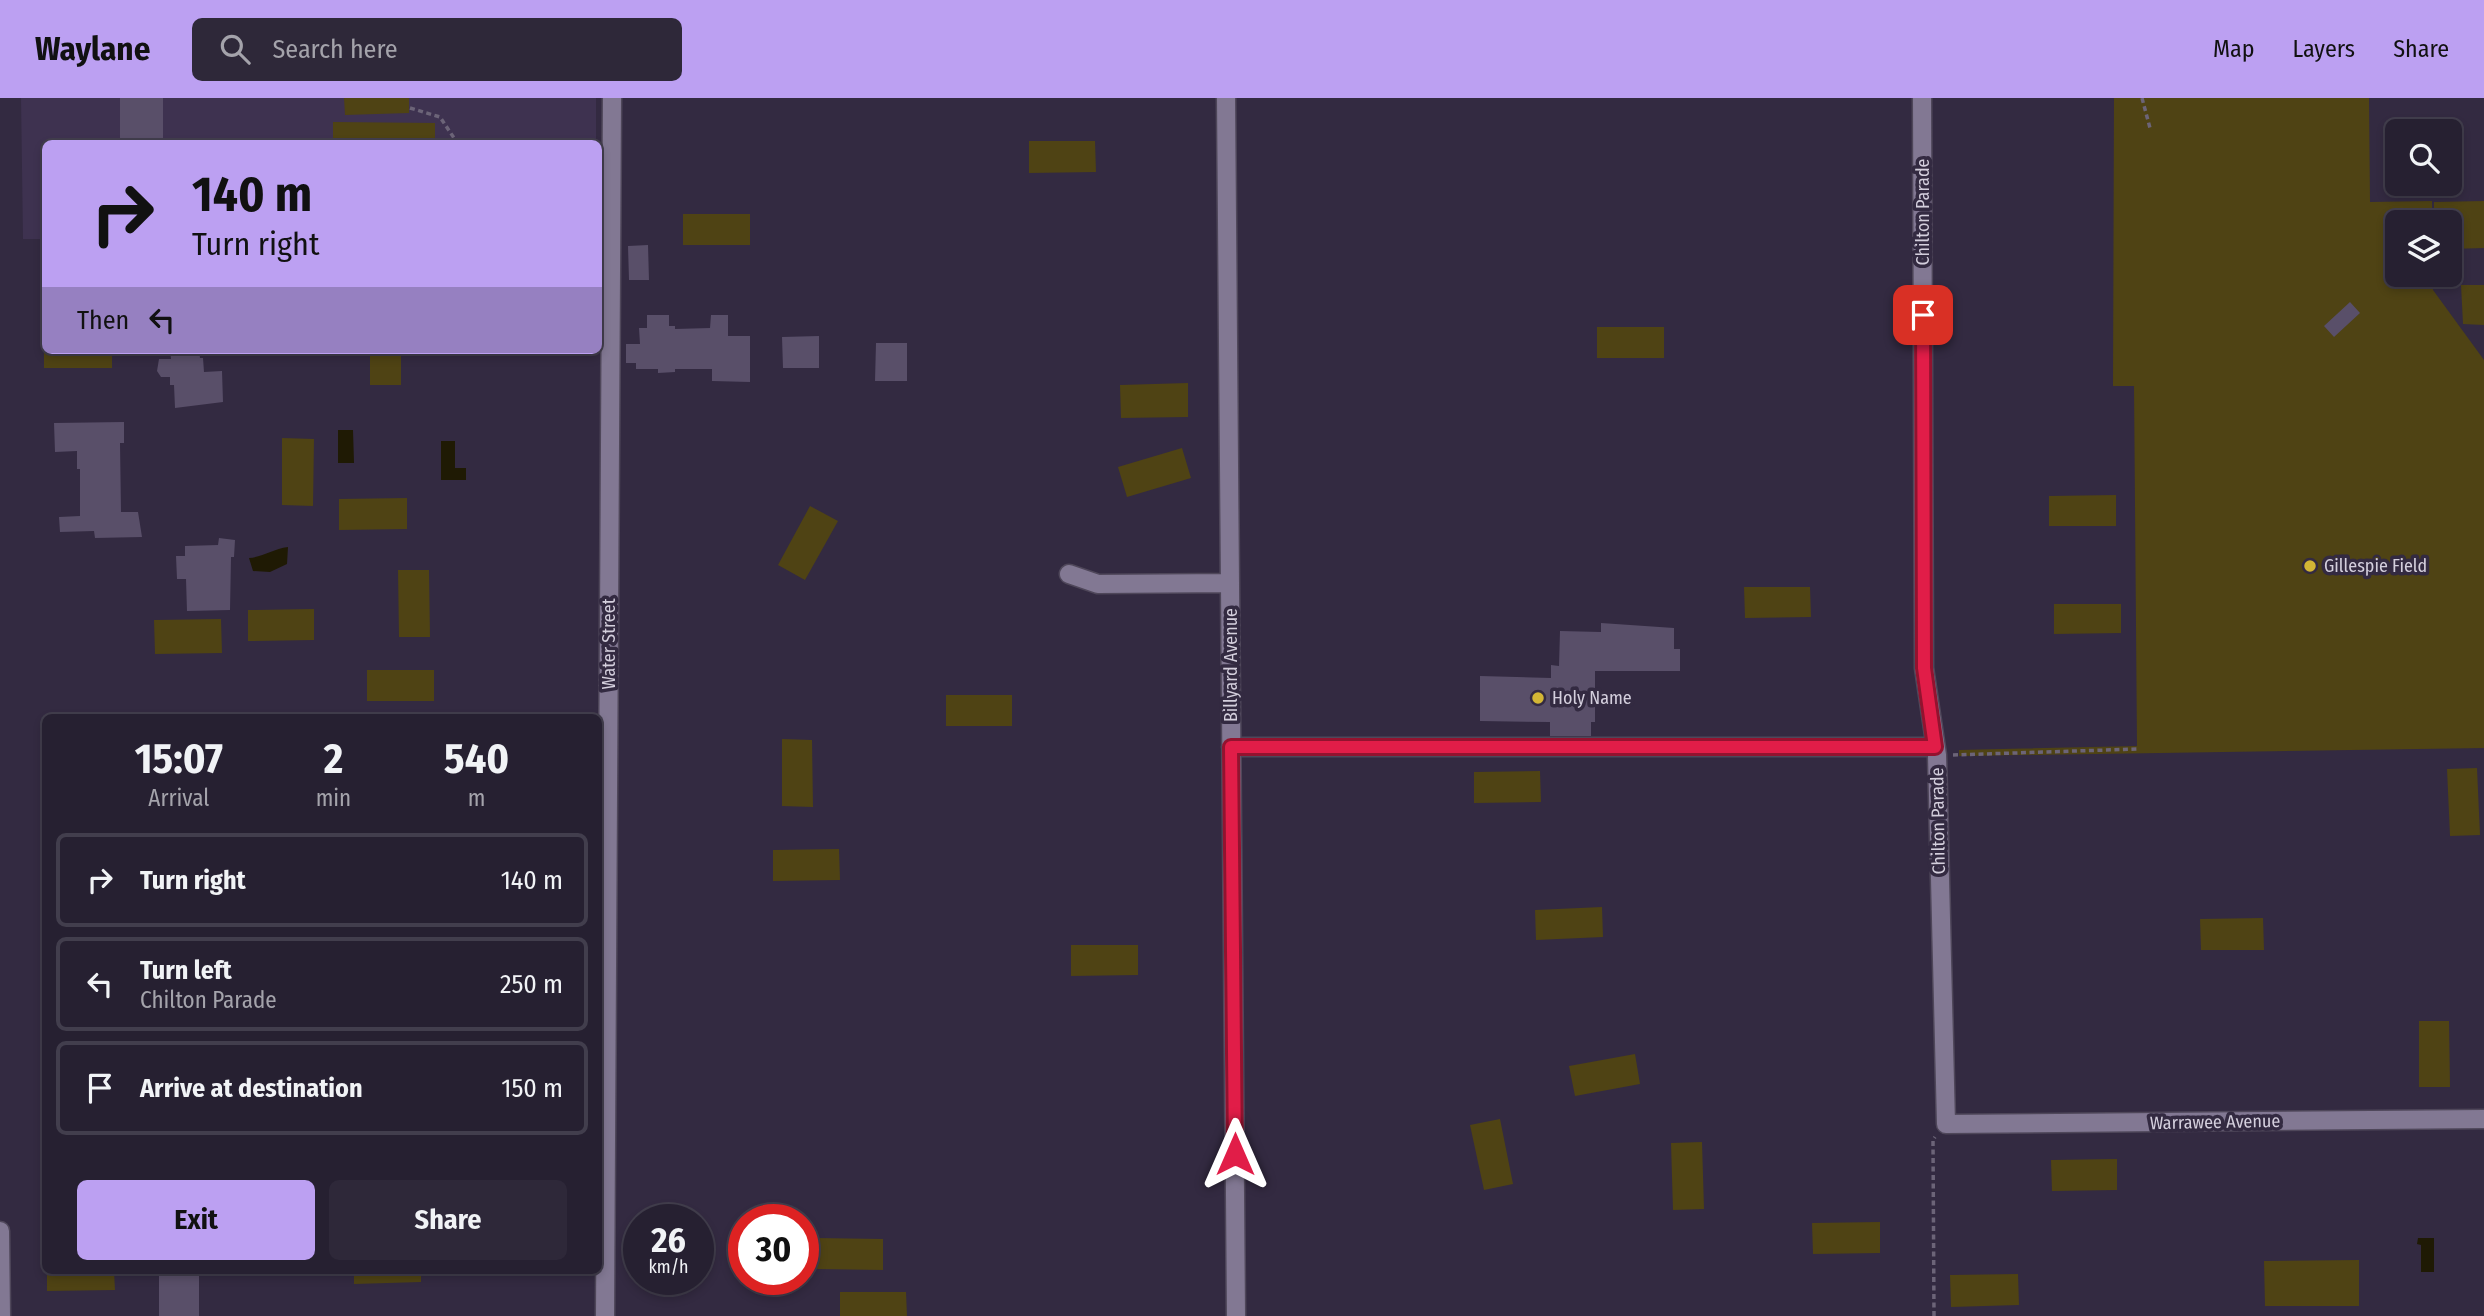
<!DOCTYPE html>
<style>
:root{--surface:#262031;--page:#2e2839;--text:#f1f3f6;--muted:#a4a3ab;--line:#423e4d;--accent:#bca0f2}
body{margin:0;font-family:"Fira Sans Condensed",sans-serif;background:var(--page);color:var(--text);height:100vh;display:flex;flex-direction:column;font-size:26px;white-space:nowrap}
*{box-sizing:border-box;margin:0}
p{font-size:23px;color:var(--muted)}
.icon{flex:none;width:38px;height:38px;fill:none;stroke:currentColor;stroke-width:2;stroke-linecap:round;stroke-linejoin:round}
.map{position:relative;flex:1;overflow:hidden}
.panel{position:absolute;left:42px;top:616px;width:560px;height:560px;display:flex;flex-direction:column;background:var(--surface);border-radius:10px;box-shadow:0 4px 10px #0003,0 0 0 2px var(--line)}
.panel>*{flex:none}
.banner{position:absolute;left:42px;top:42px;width:560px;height:214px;border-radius:10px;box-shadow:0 4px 10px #0003,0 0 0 2px var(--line);background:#bca0f2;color:#111;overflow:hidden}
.tools{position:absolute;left:2385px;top:21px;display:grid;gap:14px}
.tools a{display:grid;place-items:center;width:77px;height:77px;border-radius:10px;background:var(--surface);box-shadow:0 4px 10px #0003,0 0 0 2px var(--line);font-size:35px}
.speed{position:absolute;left:623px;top:1106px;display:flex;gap:14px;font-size:35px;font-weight:700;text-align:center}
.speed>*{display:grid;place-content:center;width:91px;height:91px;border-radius:50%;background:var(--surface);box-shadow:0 4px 10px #0003,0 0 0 2px var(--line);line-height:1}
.speed small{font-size:18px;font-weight:400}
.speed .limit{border:10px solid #d22;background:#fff;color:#111}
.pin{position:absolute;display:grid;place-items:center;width:60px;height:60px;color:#fff;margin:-30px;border-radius:14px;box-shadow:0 4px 10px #0006}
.me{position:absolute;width:77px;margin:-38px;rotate:0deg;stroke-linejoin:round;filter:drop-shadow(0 0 5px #0008)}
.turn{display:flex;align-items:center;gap:24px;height:147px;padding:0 35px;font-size:32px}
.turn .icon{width:91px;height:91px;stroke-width:2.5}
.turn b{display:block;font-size:49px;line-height:60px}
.then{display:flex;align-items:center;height:66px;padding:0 35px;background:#0003;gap:14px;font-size:26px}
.eta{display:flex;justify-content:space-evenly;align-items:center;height:119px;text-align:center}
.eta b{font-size:42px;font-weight:700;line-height:49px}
.action{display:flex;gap:14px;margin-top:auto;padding:14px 35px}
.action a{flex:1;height:80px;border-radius:10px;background:var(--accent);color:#111;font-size:28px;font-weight:700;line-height:80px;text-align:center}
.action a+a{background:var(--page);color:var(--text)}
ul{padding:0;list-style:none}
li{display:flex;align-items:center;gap:21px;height:94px;margin:0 14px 10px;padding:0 21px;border:4px solid var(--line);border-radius:10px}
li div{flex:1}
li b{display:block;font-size:26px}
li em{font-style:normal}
header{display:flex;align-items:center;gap:42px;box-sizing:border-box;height:98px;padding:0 35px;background:var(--accent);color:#111}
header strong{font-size:33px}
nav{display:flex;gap:38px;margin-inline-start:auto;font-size:24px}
.search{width:490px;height:63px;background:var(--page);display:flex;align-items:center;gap:18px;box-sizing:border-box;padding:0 24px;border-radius:10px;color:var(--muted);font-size:26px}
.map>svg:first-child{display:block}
</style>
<header>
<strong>Waylane</strong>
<div class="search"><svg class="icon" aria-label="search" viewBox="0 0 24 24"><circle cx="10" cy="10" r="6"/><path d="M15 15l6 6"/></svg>Search here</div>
<nav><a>Map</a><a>Layers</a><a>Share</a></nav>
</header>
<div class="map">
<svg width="2484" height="1218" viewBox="0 0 2484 1218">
<rect width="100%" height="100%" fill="#332a41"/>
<path fill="#3e3250" d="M 21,0 L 596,0 L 596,45 L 46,46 L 45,141 L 23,141 Z"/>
<path fill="#4f4314" d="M 344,0 L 409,0 L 409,15 L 345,17 Z
M 2114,0 L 2369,0 L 2370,104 L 2432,103 L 2432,124 L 2398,124 L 2398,177 L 2433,177 L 2433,192 L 2484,262 L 2484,650 L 1959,658 L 1959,652 L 2137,648 L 2134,288 L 2113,288 Z
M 333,24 L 435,25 L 435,45 L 333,45 Z
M 1029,43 L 1095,43 L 1096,74 L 1029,75 Z
M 2484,103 L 2484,150 L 2450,151 L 2450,124 L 2434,124 L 2434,104 Z
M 683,116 L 750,116 L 750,147 L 683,147 Z
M 2461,187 L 2484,187 L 2484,227 L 2463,226 Z
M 1597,229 L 1664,229 L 1664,260 L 1597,260 Z
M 44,239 L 46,252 L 112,252 L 112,270 L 44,270 Z
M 370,252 L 401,252 L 401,287 L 370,287 Z
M 1188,285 L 1188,319 L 1121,320 L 1120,287 Z
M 282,340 L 314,341 L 313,408 L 282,407 Z
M 1182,350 L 1191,380 L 1127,399 L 1118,369 Z
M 2116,397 L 2116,428 L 2049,428 L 2049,398 Z
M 407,400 L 407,431 L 339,432 L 339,401 Z
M 810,408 L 838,423 L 805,482 L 778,467 Z
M 398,472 L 429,472 L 430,539 L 399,539 Z
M 1744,489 L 1810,489 L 1811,519 L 1745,520 Z
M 2054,506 L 2121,506 L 2121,535 L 2054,536 Z
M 314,511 L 314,542 L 248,543 L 248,512 Z
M 221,521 L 222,555 L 155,556 L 154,522 Z
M 367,572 L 434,572 L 434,603 L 367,603 Z
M 946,597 L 1012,597 L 1012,628 L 946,628 Z
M 782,641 L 812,642 L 813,709 L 782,708 Z
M 2477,670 L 2480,737 L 2450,738 L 2447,671 Z
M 1540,673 L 1541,704 L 1474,705 L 1474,674 Z
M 839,751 L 840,782 L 773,783 L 773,752 Z
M 1602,809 L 1603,839 L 1536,842 L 1535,812 Z
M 2263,820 L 2264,852 L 2201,852 L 2200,821 Z
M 1071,847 L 1138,847 L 1138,877 L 1071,878 Z
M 2419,923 L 2449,923 L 2450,989 L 2419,989 Z
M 1635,956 L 1640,986 L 1575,998 L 1569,968 Z
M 1500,1021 L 1513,1086 L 1484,1092 L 1470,1027 Z
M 1702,1044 L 1704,1111 L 1673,1112 L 1671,1045 Z
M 2117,1061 L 2117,1092 L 2052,1093 L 2051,1062 Z
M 1880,1124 L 1880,1155 L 1813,1156 L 1812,1125 Z
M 816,1140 L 883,1141 L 883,1172 L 816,1171 Z
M 2359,1162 L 2359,1208 L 2265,1208 L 2264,1163 Z
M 47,1173 L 114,1173 L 115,1192 L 47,1193 Z
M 354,1173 L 421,1173 L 421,1184 L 354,1186 Z
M 2018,1176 L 2019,1207 L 1951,1209 L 1950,1177 Z
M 840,1194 L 906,1194 L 907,1218 L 840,1218 Z"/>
<path fill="#1f1a04" d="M 338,332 L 353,332 L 354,365 L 338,365 Z
M 441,343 L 455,343 L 455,370 L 466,370 L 466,382 L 441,382 Z
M 288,449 L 287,466 L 270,474 L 253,473 L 249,460 C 263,459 273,451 288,449 Z
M 2418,1140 L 2434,1140 L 2434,1174 L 2421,1174 L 2421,1147 L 2417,1146 Z"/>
<path fill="#594f69" d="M 120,0 L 163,0 L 163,46 L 120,46 Z
M 648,147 L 649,182 L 629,182 L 628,148 Z
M 2350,204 L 2360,215 L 2334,239 L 2324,228 Z
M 647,217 L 669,217 L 669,228 L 675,228 L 675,231 L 710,230 L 711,217 L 728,217 L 728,238 L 750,238 L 750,284 L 712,283 L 712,271 L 675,271 L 675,274 L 658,275 L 658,271 L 636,271 L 636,265 L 626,265 L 626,246 L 640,246 L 639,230 L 647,230 Z
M 819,238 L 819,270 L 783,270 L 782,239 Z
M 876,245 L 907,245 L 907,283 L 875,283 Z
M 170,252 L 199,252 L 200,260 L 203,260 L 204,274 L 222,273 L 223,304 L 175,310 L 174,287 L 170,287 L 170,279 L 161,279 L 157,273 L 159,261 L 171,261 Z
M 124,324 L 124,345 L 120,345 L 121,414 L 138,414 L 142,439 L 95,440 L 94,433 L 60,434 L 59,419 L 80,418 L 80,371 L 77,371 L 77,353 L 55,354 L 54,325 Z
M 219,440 L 235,442 L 234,459 L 231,459 L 230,512 L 187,513 L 186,481 L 177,481 L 176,458 L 185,458 L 185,448 L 218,447 Z
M 1601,525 L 1674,530 L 1674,551 L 1680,551 L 1680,573 L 1595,573 L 1595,624 L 1591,624 L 1591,638 L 1550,638 L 1550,624 L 1480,623 L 1480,578 L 1551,580 L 1551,567 L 1559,568 L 1560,533 L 1601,534 Z
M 159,1172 L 199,1172 L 199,1218 L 159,1218 Z"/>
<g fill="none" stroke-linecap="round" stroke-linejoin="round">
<defs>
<path id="minor" d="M 1226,0 L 1236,1218
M 1922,0 L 1924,570 L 1937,657 L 1946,1026 L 2484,1021
M 1069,476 L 1098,486 L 1230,485
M 1231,649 L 1935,649
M 0,1133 L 1,1218
M 605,1218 L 612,0"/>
</defs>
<use href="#minor" stroke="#4f475a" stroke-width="21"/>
<path stroke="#6c6478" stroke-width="3.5" stroke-dasharray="5 3.5" stroke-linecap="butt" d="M 2142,0 L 2150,30
M 410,10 L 440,19 L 458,46
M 1953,657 L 2137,651
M 1934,1218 L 1933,1042 L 1935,1039"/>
<use href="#minor" stroke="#827893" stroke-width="18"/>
</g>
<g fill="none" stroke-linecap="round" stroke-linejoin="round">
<defs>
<path id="route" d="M 1235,1056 L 1231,649 L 1935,649 L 1924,570 L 1923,217"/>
</defs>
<use href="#route" stroke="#92132f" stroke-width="18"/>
<use href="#route" stroke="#e11d48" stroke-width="12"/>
</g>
<g fill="#d3b635" stroke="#332a41" stroke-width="2.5">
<circle cx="2310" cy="468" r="7"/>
<circle cx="1538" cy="600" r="7"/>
</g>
<g text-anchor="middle" stroke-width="7" stroke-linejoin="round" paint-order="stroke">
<g font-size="18" fill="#d4cfdd" stroke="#332a41">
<text transform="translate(1923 114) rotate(-90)" y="6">Chilton Parade</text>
<text transform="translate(609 546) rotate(-90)" y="6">Water Street</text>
<text transform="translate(1231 567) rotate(-90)" y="6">Billyard Avenue</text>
<text transform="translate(1938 723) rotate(-91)" y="6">Chilton Parade</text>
<text transform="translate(2215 1024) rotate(-1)" y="6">Warrawee Avenue</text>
</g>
<g font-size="18" fill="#d4cfdd" stroke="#332a41" text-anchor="start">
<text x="2324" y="474">Gillespie Field</text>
<text x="1552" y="606">Holy Name</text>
</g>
</g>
</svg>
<div class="tools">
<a><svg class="icon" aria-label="search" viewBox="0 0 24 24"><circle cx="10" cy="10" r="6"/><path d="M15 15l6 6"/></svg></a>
<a><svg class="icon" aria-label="layers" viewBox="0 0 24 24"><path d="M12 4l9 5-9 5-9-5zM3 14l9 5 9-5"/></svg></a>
</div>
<div class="speed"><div>26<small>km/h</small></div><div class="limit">30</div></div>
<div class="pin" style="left:1923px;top:217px;background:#d93025"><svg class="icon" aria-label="arrive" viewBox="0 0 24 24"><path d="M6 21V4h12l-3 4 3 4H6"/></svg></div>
<svg class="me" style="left:1235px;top:1056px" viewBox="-20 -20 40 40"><path d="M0-17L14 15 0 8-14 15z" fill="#e11d48" stroke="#fff" stroke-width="4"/></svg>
<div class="banner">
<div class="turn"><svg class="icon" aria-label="right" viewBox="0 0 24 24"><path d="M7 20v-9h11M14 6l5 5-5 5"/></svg><div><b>140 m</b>Turn right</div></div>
<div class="then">Then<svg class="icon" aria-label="left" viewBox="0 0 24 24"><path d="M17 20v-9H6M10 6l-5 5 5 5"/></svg></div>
</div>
<section class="panel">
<div class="eta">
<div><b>15:07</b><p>Arrival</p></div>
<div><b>2</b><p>min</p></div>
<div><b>540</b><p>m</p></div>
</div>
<ul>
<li><svg class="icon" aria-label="right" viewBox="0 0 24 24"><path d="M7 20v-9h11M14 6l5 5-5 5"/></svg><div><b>Turn right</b></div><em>140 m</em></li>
<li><svg class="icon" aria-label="left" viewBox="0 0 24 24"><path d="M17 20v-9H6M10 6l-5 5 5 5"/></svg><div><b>Turn left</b><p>Chilton Parade</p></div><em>250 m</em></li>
<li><svg class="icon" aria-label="arrive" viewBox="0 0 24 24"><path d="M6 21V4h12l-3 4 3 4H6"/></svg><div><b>Arrive at destination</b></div><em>150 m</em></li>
</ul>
<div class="action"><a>Exit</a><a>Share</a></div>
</section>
</div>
